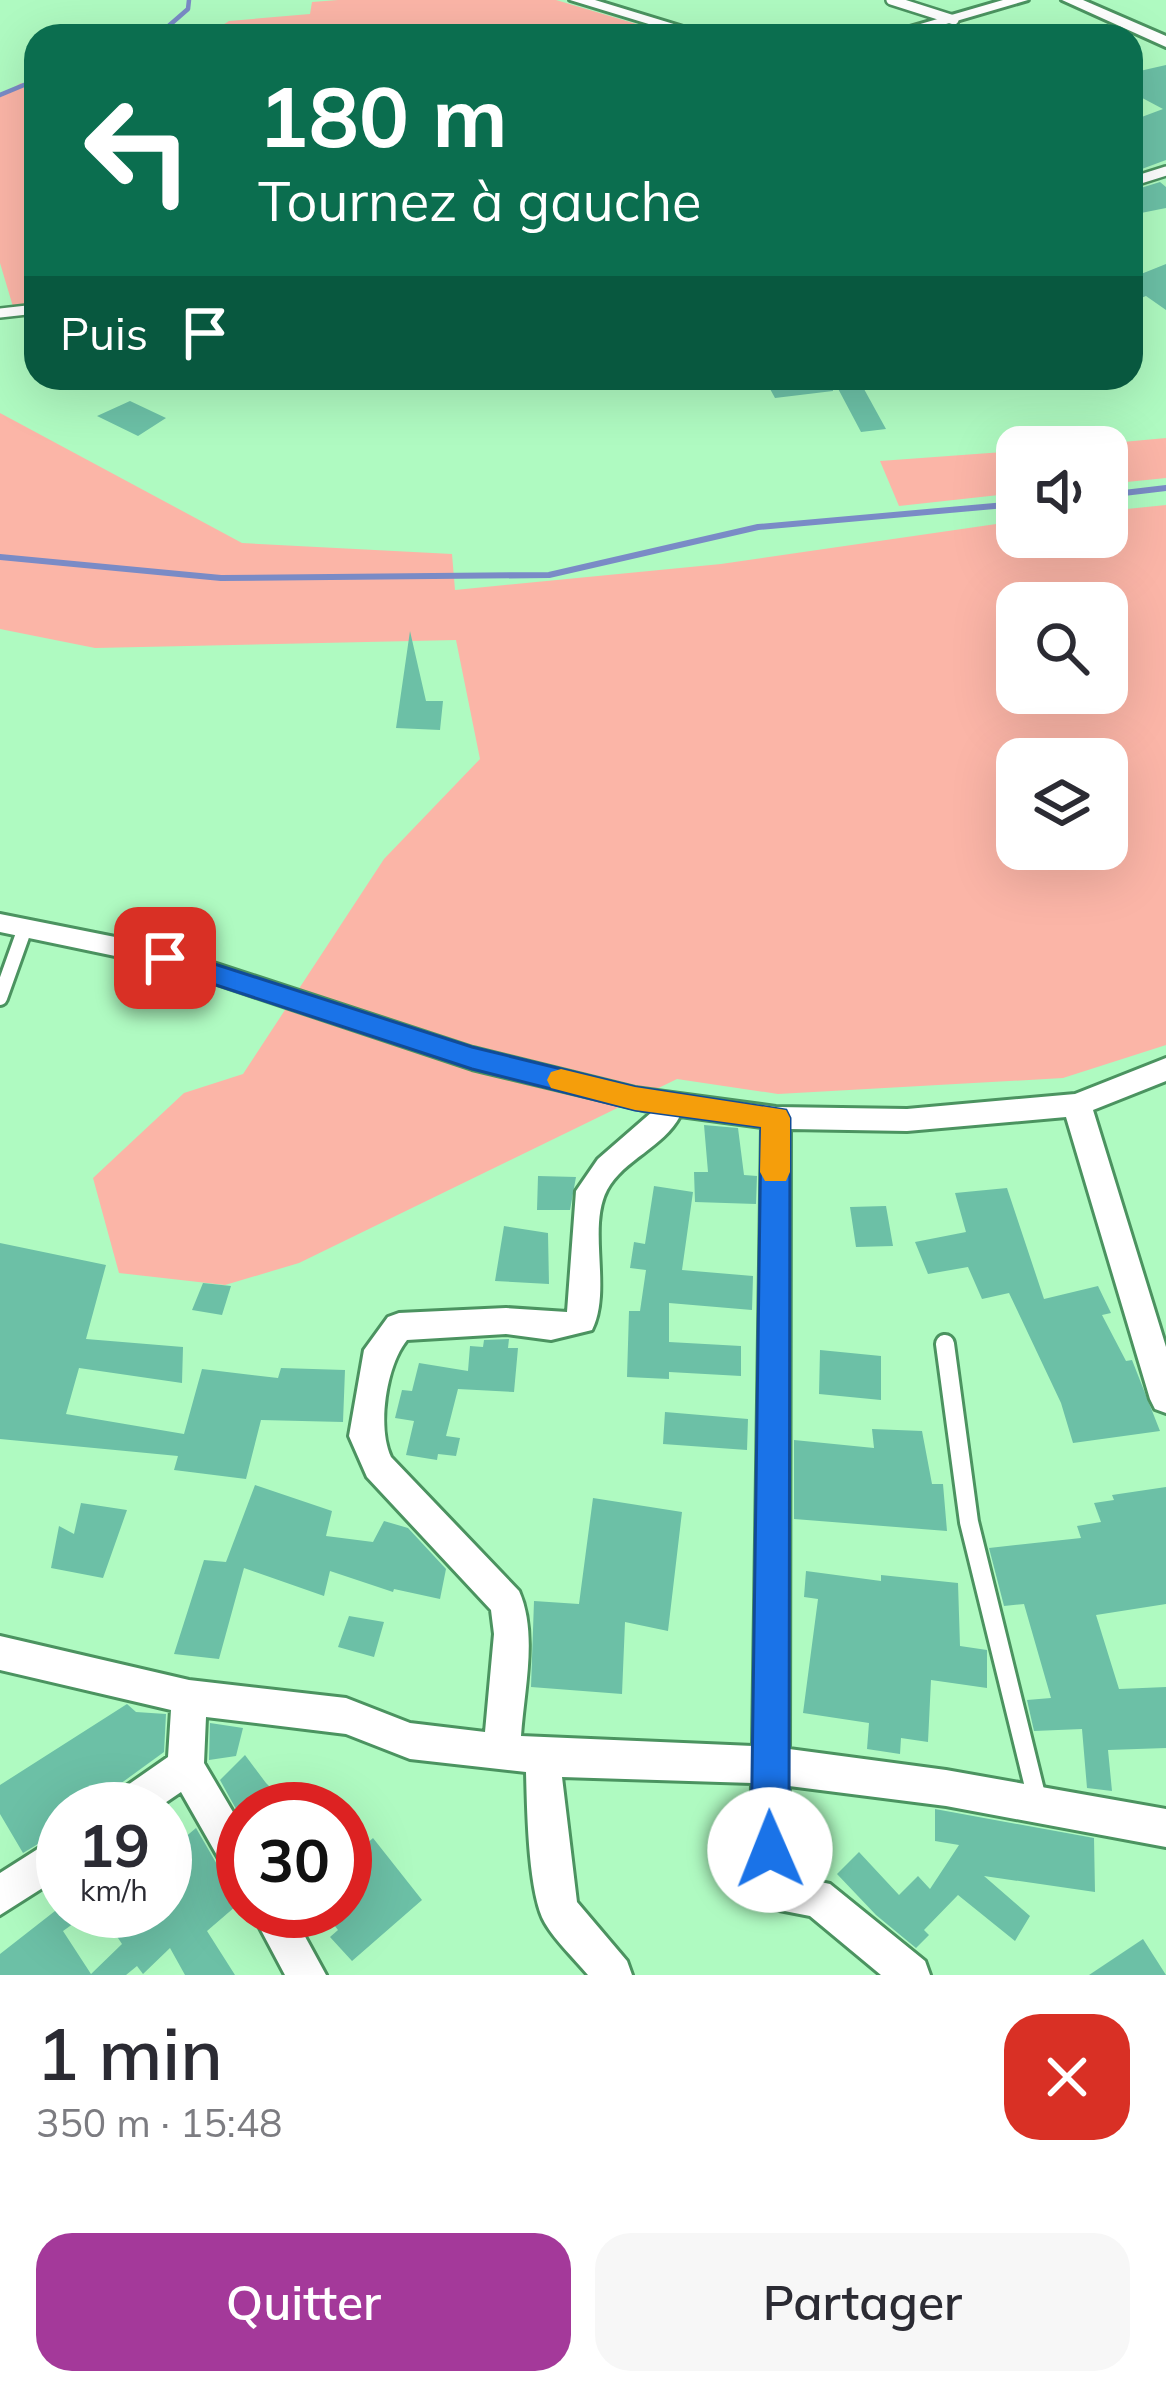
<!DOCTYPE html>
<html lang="fr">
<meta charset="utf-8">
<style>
:root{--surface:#fff;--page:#f7f7f7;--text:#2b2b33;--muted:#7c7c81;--accent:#a4399a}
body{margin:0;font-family:Mulish,sans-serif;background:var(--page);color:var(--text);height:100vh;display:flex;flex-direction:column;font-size:45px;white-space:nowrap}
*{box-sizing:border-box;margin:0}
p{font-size:39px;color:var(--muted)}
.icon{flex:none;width:66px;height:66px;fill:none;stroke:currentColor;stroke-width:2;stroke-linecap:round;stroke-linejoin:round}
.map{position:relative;height:1975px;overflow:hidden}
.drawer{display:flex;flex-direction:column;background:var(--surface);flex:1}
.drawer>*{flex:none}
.banner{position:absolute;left:24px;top:24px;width:1119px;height:366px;border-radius:36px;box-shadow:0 12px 48px #0002;background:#0b6e4f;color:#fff;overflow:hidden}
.tools{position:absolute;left:996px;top:426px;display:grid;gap:24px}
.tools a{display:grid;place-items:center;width:132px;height:132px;border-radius:24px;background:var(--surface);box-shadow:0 12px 48px #0002;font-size:60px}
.speed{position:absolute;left:36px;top:1782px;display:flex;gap:24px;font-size:60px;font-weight:700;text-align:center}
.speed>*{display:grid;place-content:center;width:156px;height:156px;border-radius:50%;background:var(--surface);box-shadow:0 12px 48px #0002;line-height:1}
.speed small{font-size:30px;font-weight:400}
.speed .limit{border:18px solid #d22;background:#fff;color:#111}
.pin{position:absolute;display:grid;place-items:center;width:102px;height:102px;color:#fff;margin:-51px;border-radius:24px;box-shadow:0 6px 18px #0006}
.me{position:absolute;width:132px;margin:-66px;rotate:359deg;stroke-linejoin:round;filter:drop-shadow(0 0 9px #0008)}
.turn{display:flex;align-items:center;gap:42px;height:252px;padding:0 36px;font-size:54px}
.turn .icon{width:156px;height:156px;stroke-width:2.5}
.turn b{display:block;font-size:84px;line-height:102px}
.then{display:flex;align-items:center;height:114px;padding:0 36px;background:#0003;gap:24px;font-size:45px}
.round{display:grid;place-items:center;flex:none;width:126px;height:126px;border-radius:36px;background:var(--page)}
.head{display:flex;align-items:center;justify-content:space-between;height:204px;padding:0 36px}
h1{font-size:72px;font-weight:600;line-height:90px}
.action{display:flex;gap:24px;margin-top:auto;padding:24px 36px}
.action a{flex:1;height:138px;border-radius:36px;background:var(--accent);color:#fff;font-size:48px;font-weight:600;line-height:138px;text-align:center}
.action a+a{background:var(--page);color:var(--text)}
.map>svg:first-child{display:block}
</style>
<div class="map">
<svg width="1166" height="1975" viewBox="0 0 1166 1975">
<rect width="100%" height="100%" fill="#affac1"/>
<path fill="#fbb5a7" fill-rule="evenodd" d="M 338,0 L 556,0 L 677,36 L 206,36 L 229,21 L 310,14 L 312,2 Z
M 21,83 L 36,90 L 36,308 L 14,310 L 0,263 L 0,96 Z
M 0,413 L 242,543 L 452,554 L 455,590 L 721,564 L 1017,521 L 1017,537 L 1107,537 L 1107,511 L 1166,505 L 1166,1045 L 1063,1078 L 778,1094 L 677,1079 L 299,1263 L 225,1285 L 119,1273 L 93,1178 L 184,1093 L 243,1074 L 384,859 L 480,759 L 456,640 L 95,648 L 0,629 ZM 1017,603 L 1107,603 L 1107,693 L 1017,693 ZM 1017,759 L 1107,759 L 1107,849 L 1017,849 Z
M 1166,438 L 1166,478 L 1107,484 L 1107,447 L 1069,447 Z
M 1017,451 L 1017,493 L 899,506 L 880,461 Z"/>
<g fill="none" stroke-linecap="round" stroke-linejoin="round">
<path stroke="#7a8bc6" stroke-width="4.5" d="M 157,36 L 188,9 L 189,0
M 0,95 L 36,80"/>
<path stroke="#7a8bc6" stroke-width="6" d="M 1107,495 L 1166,488
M 0,557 L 221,578 L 549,575 L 758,527 L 1017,504"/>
</g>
<path fill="#6cc0a6" d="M 1166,65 L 1166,160 L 1131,173 L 1131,121 L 1163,109 L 1131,92 L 1131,73 Z
M 1160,182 L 1166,187 L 1166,208 L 1131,215 L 1131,191 Z
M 1166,264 L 1166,310 L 1146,296 L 1131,302 L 1131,278 Z
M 764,378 L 832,378 L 833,391 L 775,398 Z
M 855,378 L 864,389 L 886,429 L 861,432 L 834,381 Z
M 130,401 L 166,418 L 138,436 L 97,416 Z
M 410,631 L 426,701 L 443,701 L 440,730 L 396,728 Z
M 704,1125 L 738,1128 L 744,1175 L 757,1176 L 756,1204 L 695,1202 L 694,1172 L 708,1172 Z
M 538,1176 L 576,1177 L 570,1210 L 537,1210 Z
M 654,1186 L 693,1192 L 682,1270 L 753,1276 L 752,1310 L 669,1303 L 669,1342 L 741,1346 L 741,1376 L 669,1372 L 669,1379 L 627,1377 L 629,1311 L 640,1311 L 646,1270 L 630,1268 L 634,1242 L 645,1244 Z
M 1007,1188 L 1044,1299 L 1098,1286 L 1111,1313 L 1102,1315 L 1126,1361 L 1132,1360 L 1160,1431 L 1073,1443 L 1061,1403 L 1009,1293 L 982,1299 L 968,1267 L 928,1274 L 915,1242 L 966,1232 L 955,1193 Z
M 886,1206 L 893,1246 L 856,1247 L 850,1207 Z
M 504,1226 L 548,1233 L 549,1284 L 495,1281 Z
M 0,1243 L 106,1265 L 86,1339 L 183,1347 L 182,1383 L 79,1368 L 66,1414 L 184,1434 L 202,1369 L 278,1378 L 281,1368 L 345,1370 L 343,1422 L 261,1420 L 246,1479 L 174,1470 L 178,1456 L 0,1439 Z
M 203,1283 L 231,1286 L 222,1315 L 192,1310 Z
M 509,1339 L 508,1348 L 518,1348 L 514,1392 L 458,1389 L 446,1436 L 460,1438 L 456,1456 L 438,1454 L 437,1460 L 406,1455 L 414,1421 L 395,1418 L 402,1390 L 412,1391 L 419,1363 L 468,1371 L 470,1346 L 483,1347 L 484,1340 Z
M 820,1350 L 881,1356 L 881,1400 L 819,1394 Z
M 665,1412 L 748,1419 L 747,1450 L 663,1444 Z
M 872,1429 L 922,1431 L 932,1484 L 943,1484 L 947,1531 L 794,1519 L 794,1440 L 874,1448 Z
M 255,1485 L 332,1511 L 326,1536 L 373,1542 L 384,1521 L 408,1528 L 446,1569 L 440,1599 L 394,1589 L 393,1592 L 330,1571 L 324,1596 L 244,1568 L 219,1659 L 174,1654 L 204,1560 L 226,1562 Z
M 1166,1487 L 1166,1604 L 1096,1615 L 1119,1689 L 1166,1687 L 1166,1748 L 1108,1750 L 1112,1791 L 1087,1788 L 1082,1729 L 1034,1731 L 1027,1700 L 1051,1698 L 1024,1604 L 1004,1606 L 989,1548 L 1081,1538 L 1077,1526 L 1101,1522 L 1094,1503 L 1114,1500 L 1112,1495 Z
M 593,1498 L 682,1512 L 668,1631 L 625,1622 L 622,1694 L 531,1687 L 534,1601 L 579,1604 Z
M 81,1503 L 127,1510 L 103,1578 L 51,1568 L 59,1526 L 74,1534 Z
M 806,1571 L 881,1581 L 881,1575 L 958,1583 L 960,1646 L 987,1650 L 987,1688 L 931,1680 L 928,1742 L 901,1738 L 900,1754 L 867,1749 L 869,1723 L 803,1713 L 818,1599 L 804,1597 Z
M 349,1616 L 384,1622 L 374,1657 L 338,1647 Z
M 127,1704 L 136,1712 L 166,1714 L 164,1752 L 109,1792 L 99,1809 L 63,1809 L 63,1829 L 23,1853 L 0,1814 L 0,1785 Z
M 210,1723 L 243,1728 L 236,1756 L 209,1760 Z
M 245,1755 L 266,1783 L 292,1809 L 236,1809 L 220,1780 Z
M 935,1809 L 1094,1838 L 1095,1892 L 984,1876 L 1030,1916 L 1015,1941 L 958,1895 L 924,1930 L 929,1935 L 916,1948 L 876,1915 L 837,1874 L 859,1852 L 899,1895 L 918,1876 L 930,1889 L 959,1845 L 935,1841 Z
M 196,1828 L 226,1880 L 243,1888 L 243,1900 L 207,1931 L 235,1975 L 185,1975 L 170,1948 L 143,1974 L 137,1966 L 126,1975 L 0,1975 L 0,1954 L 55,1911 L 91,1911 L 63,1931 L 91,1974 L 122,1944 L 116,1935 L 141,1911 L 165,1911 L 165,1893 L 173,1887 L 165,1875 L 165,1854 Z
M 373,1838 L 422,1900 L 352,1961 L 330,1937 L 338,1930 L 323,1911 L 345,1911 L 345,1863 Z
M 1143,1939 L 1166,1975 L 1089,1975 Z"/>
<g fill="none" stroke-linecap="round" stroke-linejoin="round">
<defs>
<path id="service-far2" d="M 891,0 L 954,20
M 1131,182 L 1166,171
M 0,313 L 36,309"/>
<path id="service-far1" d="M 0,998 L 25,928"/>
<path id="service" d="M 945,1344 L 969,1522 L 1038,1803"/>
<path id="minor" d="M 570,0 L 595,0 L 713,36 L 688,36 Z
M 1003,0 L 1028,0 L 905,36 L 879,36 Z
M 1062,0 L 1083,0 L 1166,36 L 1166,47 Z
M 0,914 L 165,947 L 473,1048 L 635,1088 L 776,1107 L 907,1109 L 1075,1094 L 1166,1058 L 1166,1081 L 1093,1110 L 1166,1347 L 1166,1413 L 1155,1409 L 1150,1399 L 1066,1117 L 907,1131 L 790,1129 L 789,1749 L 946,1770 L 1166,1809 L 1166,1847 L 946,1806 L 789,1786 L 789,1850 L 796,1877 L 830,1884 L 925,1961 L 930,1975 L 881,1975 L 810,1916 L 769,1908 L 751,1850 L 752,1783 L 562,1777 L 577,1902 L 627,1961 L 632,1975 L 588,1975 C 574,1958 556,1942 545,1923 C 528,1894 527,1808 526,1772 L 410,1759 L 346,1734 L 206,1717 L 204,1763 L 243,1829 L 243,1884 L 230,1878 L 181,1792 L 156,1809 L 107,1809 L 112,1796 L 168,1757 L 171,1710 L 0,1670 L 0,1636 L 189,1680 L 346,1698 L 410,1723 L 485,1732 L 494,1634 L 491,1610 L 367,1477 L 349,1436 L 364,1350 L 388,1317 L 399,1313 L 506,1308 L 567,1312 L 576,1191 L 598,1159 L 652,1112 L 472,1069 L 163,966 L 0,932 ZM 680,1116 L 762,1127 L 753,1746 L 521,1736 C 524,1690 538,1634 519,1591 L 391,1457 C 377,1427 386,1366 407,1340 L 506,1334 L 551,1340 L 592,1330 C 612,1290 587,1228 607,1190 C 624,1159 663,1148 680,1116 Z
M 63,1833 L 63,1875 L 0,1915 L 0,1873 Z
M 251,1911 L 291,1911 L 326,1975 L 285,1975 Z"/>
</defs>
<use href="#service-far2" stroke="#4b9360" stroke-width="14"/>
<use href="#service-far1" stroke="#4b9360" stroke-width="20"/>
<use href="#service" stroke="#4b9360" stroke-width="24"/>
<use href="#minor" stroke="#4b9360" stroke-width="6"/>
<use href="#service-far2" stroke="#fff" stroke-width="9"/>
<use href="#service-far1" stroke="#fff" stroke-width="14"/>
<use href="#service" stroke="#fff" stroke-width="18"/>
<use href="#minor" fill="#fff" fill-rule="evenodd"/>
</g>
<path fill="#1a73e8" stroke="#114b97" stroke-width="3" d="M 165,948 L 472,1047 L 635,1087 L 786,1110 L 790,1118 L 789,1850 L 783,1863 L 770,1869 L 757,1863 L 751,1850 L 761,1127 L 635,1110 L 472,1069 L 155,965 L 151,958 Z"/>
<path fill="#f59e0b" d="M 561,1069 L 635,1087 L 786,1110 L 790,1118 L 790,1172 L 786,1181 L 765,1181 L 760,1172 L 761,1127 L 635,1110 L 551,1088 L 547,1080 L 551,1072 Z"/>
</svg>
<div class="tools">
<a><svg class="icon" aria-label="sound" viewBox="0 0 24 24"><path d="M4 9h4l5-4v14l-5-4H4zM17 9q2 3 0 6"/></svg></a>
<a><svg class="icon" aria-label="search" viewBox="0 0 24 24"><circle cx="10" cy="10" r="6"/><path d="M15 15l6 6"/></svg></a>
<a><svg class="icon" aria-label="layers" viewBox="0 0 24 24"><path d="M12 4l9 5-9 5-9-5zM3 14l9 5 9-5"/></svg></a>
</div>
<div class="speed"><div>19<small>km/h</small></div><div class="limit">30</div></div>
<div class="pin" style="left:165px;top:958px;background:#d93025"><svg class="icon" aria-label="arrive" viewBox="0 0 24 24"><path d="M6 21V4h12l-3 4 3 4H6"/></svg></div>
<svg class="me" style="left:770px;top:1850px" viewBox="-20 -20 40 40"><circle r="19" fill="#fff"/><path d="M0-13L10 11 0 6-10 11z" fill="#1a73e8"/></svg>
<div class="banner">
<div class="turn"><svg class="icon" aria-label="left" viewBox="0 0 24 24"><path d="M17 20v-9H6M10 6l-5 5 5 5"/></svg><div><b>180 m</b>Tournez à gauche</div></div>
<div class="then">Puis<svg class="icon" aria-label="arrive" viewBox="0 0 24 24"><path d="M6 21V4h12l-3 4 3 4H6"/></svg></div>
</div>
</div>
<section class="drawer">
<div class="head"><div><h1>1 min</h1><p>350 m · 15:48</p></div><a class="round" style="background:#d93025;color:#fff"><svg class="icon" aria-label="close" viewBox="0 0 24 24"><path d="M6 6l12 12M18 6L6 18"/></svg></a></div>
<div class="action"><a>Quitter</a><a>Partager</a></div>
</section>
